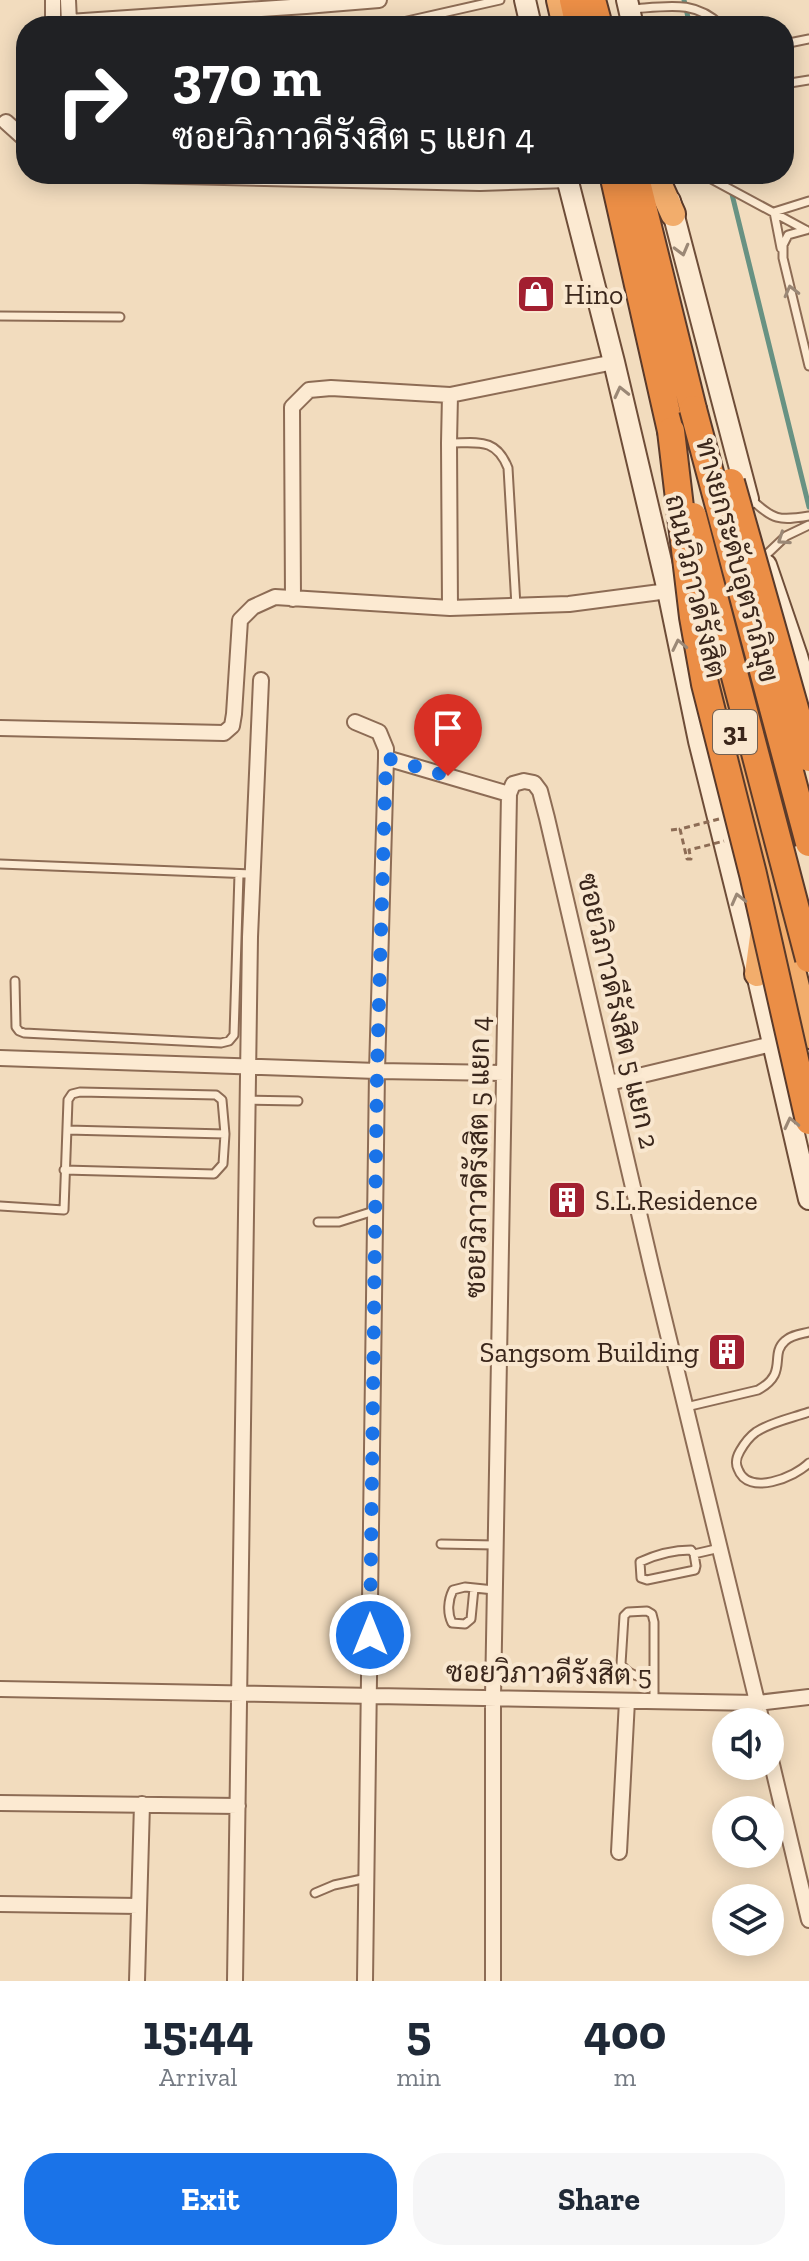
<!DOCTYPE html>
<meta charset="utf-8">
<style>
:root{--surface:#fff;--page:#f6f6f7;--text:#1f2937;--muted:#747a83;--accent:#1a73e8}
body{margin:0;font-family:"Zilla Slab",Sarabun,serif;background:var(--page);color:var(--text);height:100vh;display:flex;flex-direction:column;font-size:30px;white-space:nowrap}
*{box-sizing:border-box;margin:0}
p{font-size:26px;color:var(--muted)}
.icon{flex:none;width:44px;height:44px;fill:none;stroke:currentColor;stroke-width:2;stroke-linecap:round;stroke-linejoin:round}
.map{position:relative;height:1981px;overflow:hidden}
.details{display:flex;flex-direction:column;background:var(--surface);flex:1}
.details>*{flex:none}
.banner{position:absolute;left:16px;top:16px;width:778px;height:168px;border-radius:32px;box-shadow:0 4px 20px #0003;background:#202124;color:#fff;overflow:hidden}
.tools{position:absolute;left:712px;top:1708px;display:grid;gap:16px}
.tools a{display:grid;place-items:center;width:72px;height:72px;border-radius:50%;background:var(--surface);box-shadow:0 4px 20px #0003;font-size:40px}
.pin{position:absolute;display:grid;place-items:center;width:68px;height:68px;color:#fff;margin:-82px -34px;border-radius:50% 50% 50% 0;rotate:-45deg;box-shadow:0 0 8px #0007}
.pin .icon{rotate:45deg}
.me{position:absolute;width:88px;margin:-44px;rotate:0deg;stroke-linejoin:round;filter:drop-shadow(0 0 6px #0008)}
.turn{display:flex;align-items:center;gap:28px;height:168px;padding:0 24px;font-size:36px}
.turn .icon{width:104px;height:104px;stroke-width:2.5}
.turn b{display:block;font-size:56px;line-height:68px}
.eta{display:flex;justify-content:space-evenly;align-items:center;height:136px;text-align:center}
.eta b{font-size:48px;font-weight:700;line-height:56px}
.action{display:flex;gap:16px;margin-top:auto;padding:16px 24px}
.action a{flex:1;height:92px;border-radius:32px;background:var(--accent);color:#fff;font-size:32px;font-weight:700;line-height:92px;text-align:center}
.action a+a{background:var(--page);color:var(--text)}
.map>svg:first-child{display:block}
</style>
<div class="map">
<svg width="809" height="1981" viewBox="0 0 809 1981">
<rect width="100%" height="100%" fill="#f2dcbe"/>
<g fill="none" stroke-linecap="round" stroke-linejoin="round">
<path stroke="#689283" stroke-width="5" d="M 684,0 L 690,26
M 727,174 L 809,507"/>
<defs>
<path id="service" d="M 632,9 C 670,6 695,0 722,26
M 385,26 L 500,0
M 784,44 L 809,39
M 784,84 L 809,80
M 702,174 L 804,229
M 806,230 L 788,235 L 783,245 L 783,258 L 809,366
M 781,248 L 774,212 L 809,201
M 0,316 L 120,317
M 449,443 C 477,443 496,437 508,468 L 516,606
M 751,499 C 773,520 779,521 809,516
M 764,557 L 786,536 L 809,525
M 0,864 L 252,874
M 15,981 L 16,1027 L 19,1031 L 24,1033 L 221,1043 L 229,1041 L 234,1035 L 239,874
M 247,1100 L 298,1101
M 67,1130 L 225,1134
M 0,1206 L 64,1210 L 68,1100 L 72,1094 L 80,1092 L 216,1095 L 222,1100 L 225,1134 L 223,1164 L 214,1174 L 64,1170
M 318,1222 L 339,1222 L 374,1211
M 686,1407 L 758,1390 C 789,1373 769,1355 785,1341 C 791,1335 801,1334 809,1332
M 809,1412 C 792,1418 771,1422 756,1432 C 749,1437 744,1444 740,1451 C 736,1458 735,1463 738,1469 C 748,1497 795,1477 809,1463
M 441,1544 L 495,1545
M 694,1554 L 696,1566 L 695,1570 L 647,1580 L 641,1578 L 640,1562 C 655,1555 674,1550 691,1550 L 694,1554 L 720,1548
M 474,1588 L 471,1619 L 465,1624 L 452,1623 C 447,1613 448,1600 453,1590 L 465,1587 L 494,1590
M 654,1701 L 654,1622 L 652,1614 L 647,1611 L 628,1612 L 624,1616 L 621,1664 C 629,1676 641,1677 654,1680
M 315,1893 L 334,1885 L 367,1878"/>
<path id="minor" d="M 53,0 L 53,26
M 68,0 L 69,22 L 306,6
M 305,0 L 306,6 L 379,0
M 6,122 L 26,140
M 95,174 L 480,183 L 568,180
M 293,599 L 292,407 L 309,390 L 331,388 L 450,395
M 450,608 L 449,443 L 450,395 L 614,362
M 355,722 L 379,732 L 386,749 L 386,758 L 377,1071 L 365,1981
M 0,728 L 224,733 L 232,726 L 234,714 L 240,620 L 253,607 L 275,597 L 450,608 L 569,604 L 668,591
M 386,758 L 509,794 L 493,1697 L 493,1981
M 509,794 L 513,784 L 524,781 L 534,783 L 540,791 L 547,818 L 652,1269 L 762,1722
M 0,1058 L 377,1071 L 504,1073
M 609,1083 L 772,1044
M 0,1689 L 757,1703 L 809,1697
M 770,1756 L 809,1920
M 0,1803 L 238,1806
M 619,1852 L 627,1701
M 0,1904 L 139,1906
M 137,1981 L 142,1804
M 235,1981 L 250,937 L 261,680"/>
<path id="secondary" d="M 525,0 L 531,26
M 627,0 L 633,26
M 566,174 L 614,362 L 668,591 L 699,741 L 757,974 L 809,1199
M 670,201 L 748,499
M 766,565 L 797,656 L 809,699"/>
<path id="trunk" d="M 559,0 L 565,26
M 655,174 L 673,214
M 718,662 L 809,1036
M 757,974 L 763,929"/>
<path id="motorway" d="M 573,0 L 579,26
M 592,0 L 599,26
M 613,174 L 671,431
M 635,174 L 693,409"/>
</defs>
<use href="#service" stroke="#8d6c55" stroke-width="11"/>
<use href="#minor" stroke="#8d6c55" stroke-width="18"/>
<use href="#secondary" stroke="#6e4d38" stroke-width="24"/>
<use href="#trunk" stroke="#5a3a2a" stroke-width="28"/>
<use href="#motorway" stroke="#5a3a2a" stroke-width="30"/>
<path stroke="#8d6c55" stroke-width="3" stroke-dasharray="6 4" stroke-linecap="butt" d="M 671,830 L 680,829"/>
<use href="#service" stroke="#fcead2" stroke-width="7"/>
<use href="#minor" stroke="#fcead2" stroke-width="14"/>
<use href="#secondary" stroke="#fcead2" stroke-width="20"/>
<use href="#trunk" stroke="#f2ad6c" stroke-width="24"/>
<use href="#motorway" stroke="#eb8e46" stroke-width="26"/>
<defs>
<path id="motorway-bridge" d="M 693,409 L 809,843
M 671,431 L 693,617 L 705,684 L 753,874 L 809,1121
M 731,482 L 809,758
M 693,516 L 809,959"/>
</defs>
<use href="#motorway-bridge" stroke="#5a3a2a" stroke-width="30" stroke-linecap="butt"/>
<path stroke="#8d6c55" stroke-width="3" stroke-dasharray="6 4" stroke-linecap="butt" d="M 719,819 L 680,829 L 687,859 L 691,859 L 689,850 L 724,841"/>
<use href="#motorway-bridge" stroke="#eb8e46" stroke-width="26"/>
</g>
<defs><path id="oneway-chevron" d="M-2-3.5L2.5 0L-2 3.5" fill="none" stroke-width="1.6" stroke-linecap="round" stroke-linejoin="round" transform="scale(2)"/></defs>
<g stroke="#9b8876">
<use href="#oneway-chevron" transform="translate(682 250) rotate(75)"/>
<use href="#oneway-chevron" transform="translate(791 291) rotate(-104)"/>
<use href="#oneway-chevron" transform="translate(621 392) rotate(-103)"/>
<use href="#oneway-chevron" transform="translate(783 539) rotate(146)"/>
<use href="#oneway-chevron" transform="translate(679 645) rotate(-102)"/>
<use href="#oneway-chevron" transform="translate(738 899) rotate(-104)"/>
<use href="#oneway-chevron" transform="translate(791 1123) rotate(-103)"/>
</g>
<g fill="none" stroke-linecap="round" stroke-linejoin="round">
<path stroke="#1a73e8" stroke-width="14" stroke-dasharray="0 25.2" d="M 370,1635 L 377,1071 L 386,758 L 448,776"/>
</g>
<defs>
<symbol id="shop-square" viewBox="-11 -11 22 22"><rect x="-9" y="-9" width="18" height="18" rx="4" fill="#a21f30" stroke="#f9e7cf"/><path d="M-5-2.5h2.3a2.7 3.5 0 0 1 5.4 0H5L5.5 6h-11ZM-1.5-2.5h3a1.5 2.3 0 0 0-3 0Z" fill="#fff"/></symbol>
<symbol id="building-square" viewBox="-11 -11 22 22"><rect x="-9" y="-9" width="18" height="18" rx="4" fill="#a21f30" stroke="#f9e7cf"/><path d="M-4-6H4V6H1V3H-1V6H-4ZM-2.5-4.3h1.7v1.8h-1.7ZM.8-4.3h1.7v1.8H.8ZM-2.5-1h1.7V.8h-1.7ZM.8-1h1.7V.8H.8Z" fill="#fff"/></symbol>
</defs>
<g fill-rule="evenodd">
<use href="#shop-square" x="514" y="272" width="44" height="44"/>
<use href="#building-square" x="545" y="1178" width="44" height="44"/>
<use href="#building-square" x="705" y="1330" width="44" height="44"/>
</g>
<g text-anchor="middle" stroke-width="8" stroke-linejoin="round" paint-order="stroke">
<rect fill="#f9e7cf" stroke="#736051" stroke-width="2" x="713" y="710" width="44" height="44" rx="6"/>
<g font-size="26" font-weight="bold" fill="#3a261b">
<text x="735" y="741">31</text>
</g>
<g font-size="28" fill="#3a261b" stroke="#f9e7cf" text-anchor="start">
<text x="564" y="304">Hino</text>
<text x="595" y="1210">S.L.Residence</text>
<text x="699" y="1362" text-anchor="end">Sangsom Building</text>
</g>
<g font-size="28" fill="#3a261b" stroke="#f9e7cf">
<text transform="translate(738 560) rotate(75)" y="10">ทางยกระดับอุตราภิมุข</text>
<text transform="translate(696 586) rotate(77)" y="10">ถนนวิภาวดีรังสิต</text>
<text transform="translate(619 1011) rotate(77)" y="10">ซอยวิภาวดีรังสิต 5 แยก 2</text>
<text transform="translate(477 1157) rotate(-89)" y="10">ซอยวิภาวดีรังสิต 5 แยก 4</text>
<text transform="translate(549 1673) rotate(1)" y="10">ซอยวิภาวดีรังสิต 5</text>
</g>
</g>
</svg>
<div class="tools">
<a><svg class="icon" aria-label="sound" viewBox="0 0 24 24"><path d="M4 9h4l5-4v14l-5-4H4zM17 9q2 3 0 6"/></svg></a>
<a><svg class="icon" aria-label="search" viewBox="0 0 24 24"><circle cx="10" cy="10" r="6"/><path d="M15 15l6 6"/></svg></a>
<a><svg class="icon" aria-label="layers" viewBox="0 0 24 24"><path d="M12 4l9 5-9 5-9-5zM3 14l9 5 9-5"/></svg></a>
</div>
<div class="pin" style="left:448px;top:776px;background:#d93025"><svg class="icon" aria-label="arrive" viewBox="0 0 24 24"><path d="M6 21V4h12l-3 4 3 4H6"/></svg></div>
<svg class="me" style="left:370px;top:1635px" viewBox="-20 -20 40 40"><circle r="17" fill="#1a73e8" stroke="#fff" stroke-width="3"/><path d="M0-11L8 9 0 5-8 9z" fill="#fff"/></svg>
<div class="banner">
<div class="turn"><svg class="icon" aria-label="right" viewBox="0 0 24 24"><path d="M7 20v-9h11M14 6l5 5-5 5"/></svg><div><b>370 m</b>ซอยวิภาวดีรังสิต 5 แยก 4</div></div>
</div>
</div>
<section class="details">
<div class="eta">
<div><b>15:44</b><p>Arrival</p></div>
<div><b>5</b><p>min</p></div>
<div><b>400</b><p>m</p></div>
</div>
<div class="action"><a>Exit</a><a>Share</a></div>
</section>
